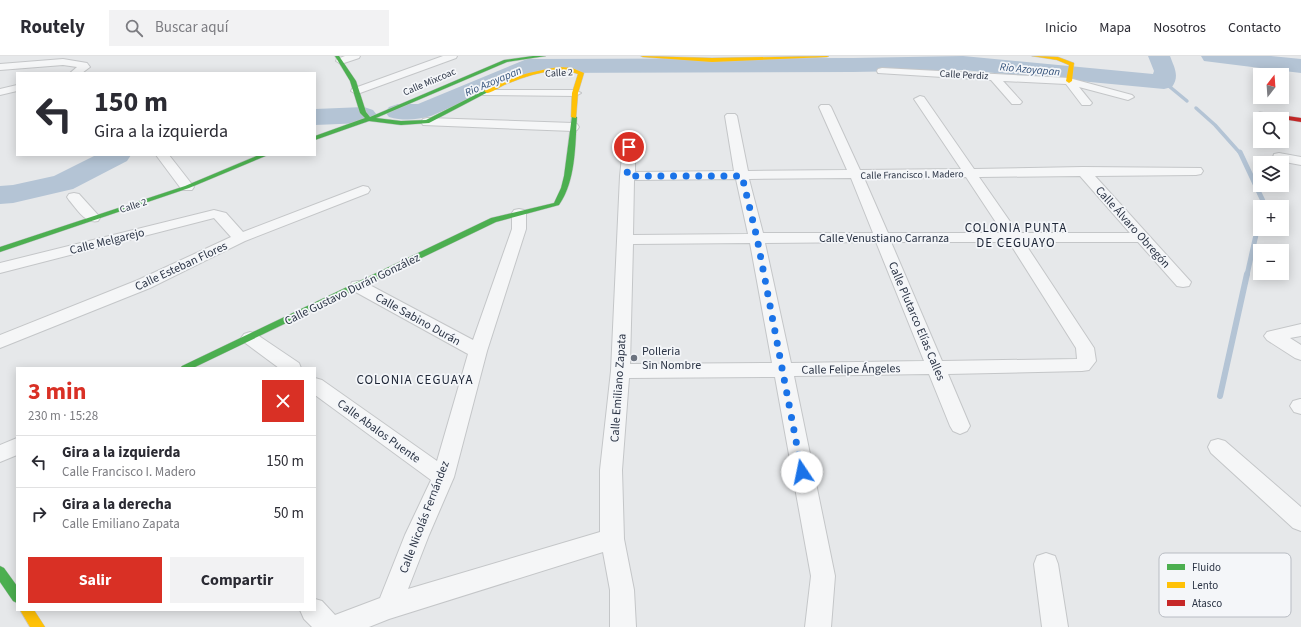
<!DOCTYPE html>
<html lang="es">
<meta charset="utf-8">
<style>
:root{--surface:#fff;--page:#f2f2f3;--text:#2b2b33;--muted:#7c7c81;--line:#e1e1e2;--accent:#d93025}
body{margin:0;font-family:"Source Sans 3",sans-serif;background:var(--page);color:var(--text);height:100vh;display:flex;flex-direction:column;font-size:15px;white-space:nowrap}
*{box-sizing:border-box;margin:0}
p{font-size:13px;color:var(--muted)}
.icon{flex:none;width:22px;height:22px;fill:none;stroke:currentColor;stroke-width:2;stroke-linecap:round;stroke-linejoin:round}
.map{position:relative;flex:1;overflow:hidden}
.panel{position:absolute;left:16px;top:311px;width:300px;height:244px;display:flex;flex-direction:column;background:var(--surface);border-radius:0px;box-shadow:0 2px 10px #0003}
.panel>*{flex:none}
.top-card{position:absolute;left:16px;top:16px;width:300px;height:84px;border-radius:0px;box-shadow:0 2px 10px #0003;background:#fff;color:var(--text);overflow:hidden}
.needle{width:26px;rotate:17deg}
.fabs{position:absolute;left:1253px;top:12px;display:grid;gap:8px}
.fabs a{display:grid;place-items:center;width:36px;height:36px;border-radius:0px;background:var(--surface);box-shadow:0 2px 10px #0003;font-size:20px}
.pin{position:absolute;display:grid;place-items:center;width:34px;height:34px;color:#fff;margin:-17px;border:2px solid #fff;border-radius:50%;box-shadow:0 1px 4px #0007}
.me{position:absolute;width:44px;margin:-22px;rotate:349deg;stroke-linejoin:round;filter:drop-shadow(0 0 3px #0008)}
.turn{display:flex;align-items:center;gap:14px;height:84px;padding:0 12px;font-size:18px}
.turn .icon{width:52px;height:52px;stroke-width:2.5}
.turn b{display:block;font-size:28px;line-height:34px}
.round{display:grid;place-items:center;flex:none;width:42px;height:42px;border-radius:0px;background:var(--page)}
.overview{display:flex;align-items:center;justify-content:space-between;height:68px;padding:0 12px}
h1{font-size:24px;font-weight:700;line-height:30px;color:var(--accent)}
.button{display:flex;gap:8px;margin-top:auto;padding:8px 12px}
.button a{flex:1;height:46px;border-radius:0px;background:var(--accent);color:#fff;font-size:16px;font-weight:700;line-height:46px;text-align:center}
.button a+a{background:var(--page);color:var(--text)}
ul{padding:0;list-style:none}
li{display:flex;align-items:center;gap:12px;height:52px;padding:0 12px;border-top:1px solid var(--line)}
li div{flex:1}
li b{display:block;font-size:15px}
li em{font-style:normal}
header{display:flex;align-items:center;gap:24px;box-sizing:border-box;height:56px;padding:0 20px;background:var(--surface);border-bottom:1px solid var(--line)}
header strong{font-size:19px}
nav{display:flex;gap:22px;margin-inline-start:auto;font-size:14px}
.search{width:280px;height:36px;background:var(--page);display:flex;align-items:center;gap:10px;box-sizing:border-box;padding:0 14px;border-radius:0px;color:var(--muted);font-size:15px}
.map>svg:first-child{display:block}
</style>
<header>
<strong>Routely</strong>
<div class="search"><svg class="icon" aria-label="search" viewBox="0 0 24 24"><circle cx="10" cy="10" r="6"/><path d="M15 15l6 6"/></svg>Buscar aquí</div>
<nav><a>Inicio</a><a>Mapa</a><a>Nosotros</a><a>Contacto</a></nav>
</header>
<div class="map">
<svg width="1301" height="571" viewBox="0 0 1301 571">
<rect width="100%" height="100%" fill="#e6e8ea"/>
<g fill="none" stroke-linecap="round" stroke-linejoin="round">
<path stroke="#b4c4d5" stroke-width="3.5" d="M 1164,26 L 1187,45
M 1196,52 L 1215,69 L 1240,97"/>
<path stroke="#b4c4d5" stroke-width="5" d="M 1240,96 L 1263,145 L 1262,151
M 1247,219 L 1260,161"/>
<path stroke="#b4c4d5" stroke-width="6" d="M 1220,340 L 1247,218"/>
<path fill="#b4c4d5" fill-rule="evenodd" d="M 963,0 L 1153,18 L 1154,15 L 1148,0 L 1170,0 C 1174,11 1180,20 1172,31 L 1164,33 L 963,14 L 853,16 L 530,17 L 431,60 C 417,64 403,65 389,61 L 385,56 L 389,51 L 398,48 L 418,48 L 527,3 L 853,2 Z
M 1201,0 L 1271,0 L 1301,3 L 1301,17 L 1212,6 L 1204,5 Z
M 364,51 L 373,54 L 377,59 L 373,64 L 364,67 L 315,69 L 315,53 Z
M 96,99 L 131,99 L 127,105 L 73,133 L 13,147 L 0,148 L 0,130 L 13,129 L 54,120 Z"/>
<defs>
<path id="street" d="M 345,0 L 360,0 L 359,2 L 341,8 L 336,5 L 337,3 Z
M 443,0 L 457,0 L 456,2 L 360,37 L 356,38 L 351,35 L 352,33 Z
M 63,3 L 87,7 L 90,11 L 82,17 L 70,17 L 77,11 L 63,9 L 0,14 L 0,8 Z
M 882,12 L 1069,22 L 1132,39 L 1134,41 L 1128,44 L 1079,31 L 1092,47 L 1090,49 L 1082,49 L 1066,28 L 1003,25 L 1022,46 L 1020,48 L 1012,48 L 991,24 L 878,17 L 877,15 L 878,13 Z
M 17,29 L 17,35 L 0,39 L 0,33 Z
M 485,34 L 575,34 L 581,37 L 575,40 L 481,39 L 479,37 L 481,35 Z
M 920,40 L 924,41 L 974,113 L 1083,111 L 1201,112 L 1203,115 L 1201,118 L 1196,119 L 1095,120 L 1191,226 L 1189,230 L 1183,231 L 1177,230 L 1138,186 L 1024,186 L 1094,292 L 1096,305 L 1089,314 L 1082,315 L 948,318 L 970,370 L 967,375 L 960,378 L 953,375 L 950,370 L 929,318 L 794,320 L 835,520 L 831,571 L 805,571 L 811,520 L 775,321 L 629,322 L 622,414 L 624,483 L 634,534 L 636,571 L 610,571 L 610,534 L 603,496 L 389,563 L 369,571 L 312,571 L 304,563 L 300,554 L 315,554 L 315,543 L 322,545 L 335,559 L 380,542 L 405,479 L 431,424 L 315,339 L 315,322 L 322,324 L 437,405 L 468,298 L 352,234 L 350,230 L 352,226 L 358,225 L 364,226 L 473,284 L 512,173 L 512,157 L 514,154 L 519,153 L 524,154 L 526,157 L 526,173 L 487,295 L 454,421 L 429,479 L 408,533 L 600,476 L 600,414 L 611,315 L 620,120 L 623,91 L 625,88 L 633,88 L 635,91 L 635,116 L 734,115 L 725,60 L 727,58 L 735,58 L 737,60 L 748,115 L 847,114 L 819,51 L 821,49 L 829,49 L 831,51 L 860,114 L 961,113 L 914,43 ZM 1080,120 L 1130,177 L 1018,177 L 979,121 ZM 966,121 L 1003,177 L 888,177 L 864,122 ZM 851,122 L 873,177 L 763,177 L 749,123 ZM 736,123 L 748,178 L 633,179 L 634,124 ZM 876,186 L 924,305 L 791,307 L 765,187 ZM 891,186 L 1009,186 L 1076,292 L 1077,303 L 942,305 ZM 750,187 L 772,307 L 630,308 L 633,188 Z
M 427,62 L 573,67 L 577,68 L 579,71 L 577,74 L 573,75 L 423,69 L 421,66 L 423,63 Z
M 1279,97 L 1301,101 L 1301,109 L 1274,104 L 1273,101 L 1274,98 Z
M 156,99 L 169,99 L 194,131 L 192,134 L 182,134 Z
M 363,130 L 368,131 L 370,134 L 368,137 L 245,185 L 150,232 L 0,292 L 0,279 L 138,224 L 231,181 L 214,162 L 0,217 L 0,207 L 214,154 L 226,157 L 243,176 Z
M 74,137 L 79,138 L 98,159 L 100,162 L 98,165 C 85,168 77,153 69,144 L 67,141 L 69,138 Z
M 1301,268 L 1301,280 L 1290,282 L 1301,289 L 1301,304 L 1295,302 L 1267,284 L 1264,280 L 1267,276 Z
M 250,276 L 256,278 L 299,307 L 301,312 L 279,312 L 244,286 L 241,282 L 244,278 Z
M 1300,343 L 1301,343 L 1301,358 L 1294,356 L 1290,350 L 1293,345 Z
M 17,382 L 17,399 L 0,406 L 0,389 Z
M 1218,383 L 1225,385 L 1301,451 L 1301,475 L 1293,472 L 1211,397 L 1208,391 L 1211,385 Z
M 1046,497 L 1055,500 L 1058,508 L 1068,571 L 1042,571 L 1034,508 L 1037,500 Z"/>
<path id="fast" d="M 335,0 L 339,0 L 356,25 L 366,56 L 370,61 L 504,4 L 533,0 L 546,0 L 507,6 L 376,62 L 401,65 L 426,64 L 485,34 L 490,35 L 429,67 L 401,69 L 369,65 L 315,84 L 315,80 L 365,62 L 360,57 L 350,25 Z
M 572,60 L 577,61 C 575,89 576,125 559,149 L 496,166 L 193,312 L 180,312 L 182,310 L 491,162 L 554,147 L 561,132 L 564,120 Z
M 259,99 L 268,99 L 189,132 L 0,196 L 0,191 L 185,130 Z
M 0,510 L 4,512 L 17,530 L 17,547 L 13,545 L 0,526 Z"/>
<path id="slow" d="M 641,0 L 712,2 L 829,0 L 827,1 L 712,6 L 643,1 Z
M 1032,0 L 1058,1 L 1074,7 L 1072,25 L 1069,27 L 1066,25 L 1069,9 L 1057,4 Z
M 560,11 L 572,12 L 584,17 L 578,37 L 576,62 L 571,61 L 572,37 L 578,18 C 556,9 526,20 504,29 C 500,31 491,37 487,37 C 486,36 485,36 484,35 C 500,22 540,14 560,11 Z
M 20,554 L 34,554 L 45,571 L 30,571 Z"/>
<path id="jam" d="M 1260,56 L 1301,62 L 1301,66 L 1258,59 L 1258,57 Z"/>
</defs>
<use href="#street" stroke="#c4c6c8" stroke-width="2"/>
<use href="#fast" stroke="#c4c6c8" stroke-width="1"/>
<use href="#slow" stroke="#c4c6c8" stroke-width="1"/>
<use href="#jam" stroke="#c4c6c8" stroke-width="1"/>
<use href="#street" fill="#f5f6f7" fill-rule="evenodd"/>
<use href="#fast" fill="#4caf50" fill-rule="evenodd"/>
<use href="#slow" fill="#ffc107" fill-rule="evenodd"/>
<use href="#jam" fill="#c62828" fill-rule="evenodd"/>
</g>
<g fill="none" stroke-linecap="round" stroke-linejoin="round">
<path stroke="#1a73e8" stroke-width="7" stroke-dasharray="0 12.6" d="M 629,91 L 627,120 L 742,120 L 757,182 L 802,416"/>
</g>
<circle fill="#6c737f" stroke="#f4f6f9" stroke-width="1.5" cx="634" cy="302" r="4"/>
<g text-anchor="middle" stroke-width="3.5" stroke-linejoin="round" paint-order="stroke">
<g font-size="10" fill="#2b3445" stroke="#f4f6f9">
<text transform="translate(559 16) rotate(-3)" y="4">Calle 2</text>
<text transform="translate(964 18) rotate(3)" y="4">Calle Perdiz</text>
<text transform="translate(429 25) rotate(-23)" y="4">Calle Mixcoac</text>
<text transform="translate(912 118) rotate(-1)" y="4">Calle Francisco I. Madero</text>
<text transform="translate(133 149) rotate(-18)" y="4">Calle 2</text>
</g>
<g font-size="11" font-style="italic" fill="#34527a" stroke="#f4f6f9">
<text transform="translate(1030 13) rotate(5)" y="4">Rio Azoyapan</text>
<text transform="translate(493 25) rotate(-23)" y="4">Rio Azoyapan</text>
</g>
<g font-size="12" fill="#2b3445" stroke="#f4f6f9">
<text transform="translate(1133 171) rotate(48)" y="4">Calle Álvaro Obregón</text>
<text x="884" y="186">Calle Venustiano Carranza</text>
<text transform="translate(107 185) rotate(-14)" y="4">Calle Melgarejo</text>
<text transform="translate(181 210) rotate(-25)" y="4">Calle Esteban Flores</text>
<text transform="translate(352 233) rotate(-26)" y="4">Calle Gustavo Durán González</text>
<text transform="translate(418 263) rotate(29)" y="4">Calle Sabino Durán</text>
<text transform="translate(917 265) rotate(67)" y="4">Calle Plutarco Elías Calles</text>
<text transform="translate(851 313) rotate(-1)" y="4">Calle Felipe Ángeles</text>
<text transform="translate(618 332) rotate(-86)" y="4">Calle Emiliano Zapata</text>
<text transform="translate(379 375) rotate(36)" y="4">Calle Abalos Puente</text>
<text transform="translate(424 461) rotate(-69)" y="4">Calle Nicolás Fernández</text>
</g>
<g font-size="12" fill="#2b3445" stroke="#f4f6f9" text-anchor="start">
<text x="642" y="299">Polleria<tspan x="642" dy="14">Sin Nombre</tspan></text>
</g>
<g font-size="13" letter-spacing="1" fill="#1d2536" stroke="#f4f6f9">
<text x="1016" y="176">COLONIA PUNTA<tspan x="1016" dy="15">DE CEGUAYO</tspan></text>
<text x="415" y="328">COLONIA CEGUAYA</text>
</g>
</g>
<rect x="1159" y="497" width="132" height="64" rx="6" fill="#f4f6f9" stroke="#b8bcc3" stroke-width="1"/>
<rect x="1167" y="508" width="18" height="6" fill="#4caf50"/>
<rect x="1167" y="526" width="18" height="6" fill="#ffc107"/>
<rect x="1167" y="544" width="18" height="6" fill="#c62828"/>
<g font-size="11" fill="#2b3445">
<text x="1192" y="515">Fluido</text>
<text x="1192" y="533">Lento</text>
<text x="1192" y="551">Atasco</text>
</g>
</svg>
<div class="fabs">
<a><svg class="needle" viewBox="-14 -14 28 28"><path d="M0-13l5 13h-10z" fill="#e53935"/><path d="M0 13l5-13h-10z" fill="#7c7c81"/></svg></a>
<a><svg class="icon" aria-label="search" viewBox="0 0 24 24"><circle cx="10" cy="10" r="6"/><path d="M15 15l6 6"/></svg></a>
<a><svg class="icon" aria-label="layers" viewBox="0 0 24 24"><path d="M12 4l9 5-9 5-9-5zM3 14l9 5 9-5"/></svg></a>
<a>+</a>
<a>−</a>
</div>
<div class="pin" style="left:629px;top:91px;background:#d93025"><svg class="icon" aria-label="arrive" viewBox="0 0 24 24"><path d="M6 21V4h12l-3 4 3 4H6"/></svg></div>
<svg class="me" style="left:802px;top:416px" viewBox="-20 -20 40 40"><circle r="19" fill="#fff"/><path d="M0-13L10 11 0 6-10 11z" fill="#1a73e8"/></svg>
<div class="top-card">
<div class="turn"><svg class="icon" aria-label="left" viewBox="0 0 24 24"><path d="M17 20v-9H6M10 6l-5 5 5 5"/></svg><div><b>150 m</b>Gira a la izquierda</div></div>
</div>
<section class="panel">
<div class="overview"><div><h1>3 min</h1><p>230 m · 15:28</p></div><a class="round" style="background:#d93025;color:#fff"><svg class="icon" aria-label="close" viewBox="0 0 24 24"><path d="M6 6l12 12M18 6L6 18"/></svg></a></div>
<ul>
<li><svg class="icon" aria-label="left" viewBox="0 0 24 24"><path d="M17 20v-9H6M10 6l-5 5 5 5"/></svg><div><b>Gira a la izquierda</b><p>Calle Francisco I. Madero</p></div><em>150 m</em></li>
<li><svg class="icon" aria-label="right" viewBox="0 0 24 24"><path d="M7 20v-9h11M14 6l5 5-5 5"/></svg><div><b>Gira a la derecha</b><p>Calle Emiliano Zapata</p></div><em>50 m</em></li>
</ul>
<div class="button"><a>Salir</a><a>Compartir</a></div>
</section>
</div>
